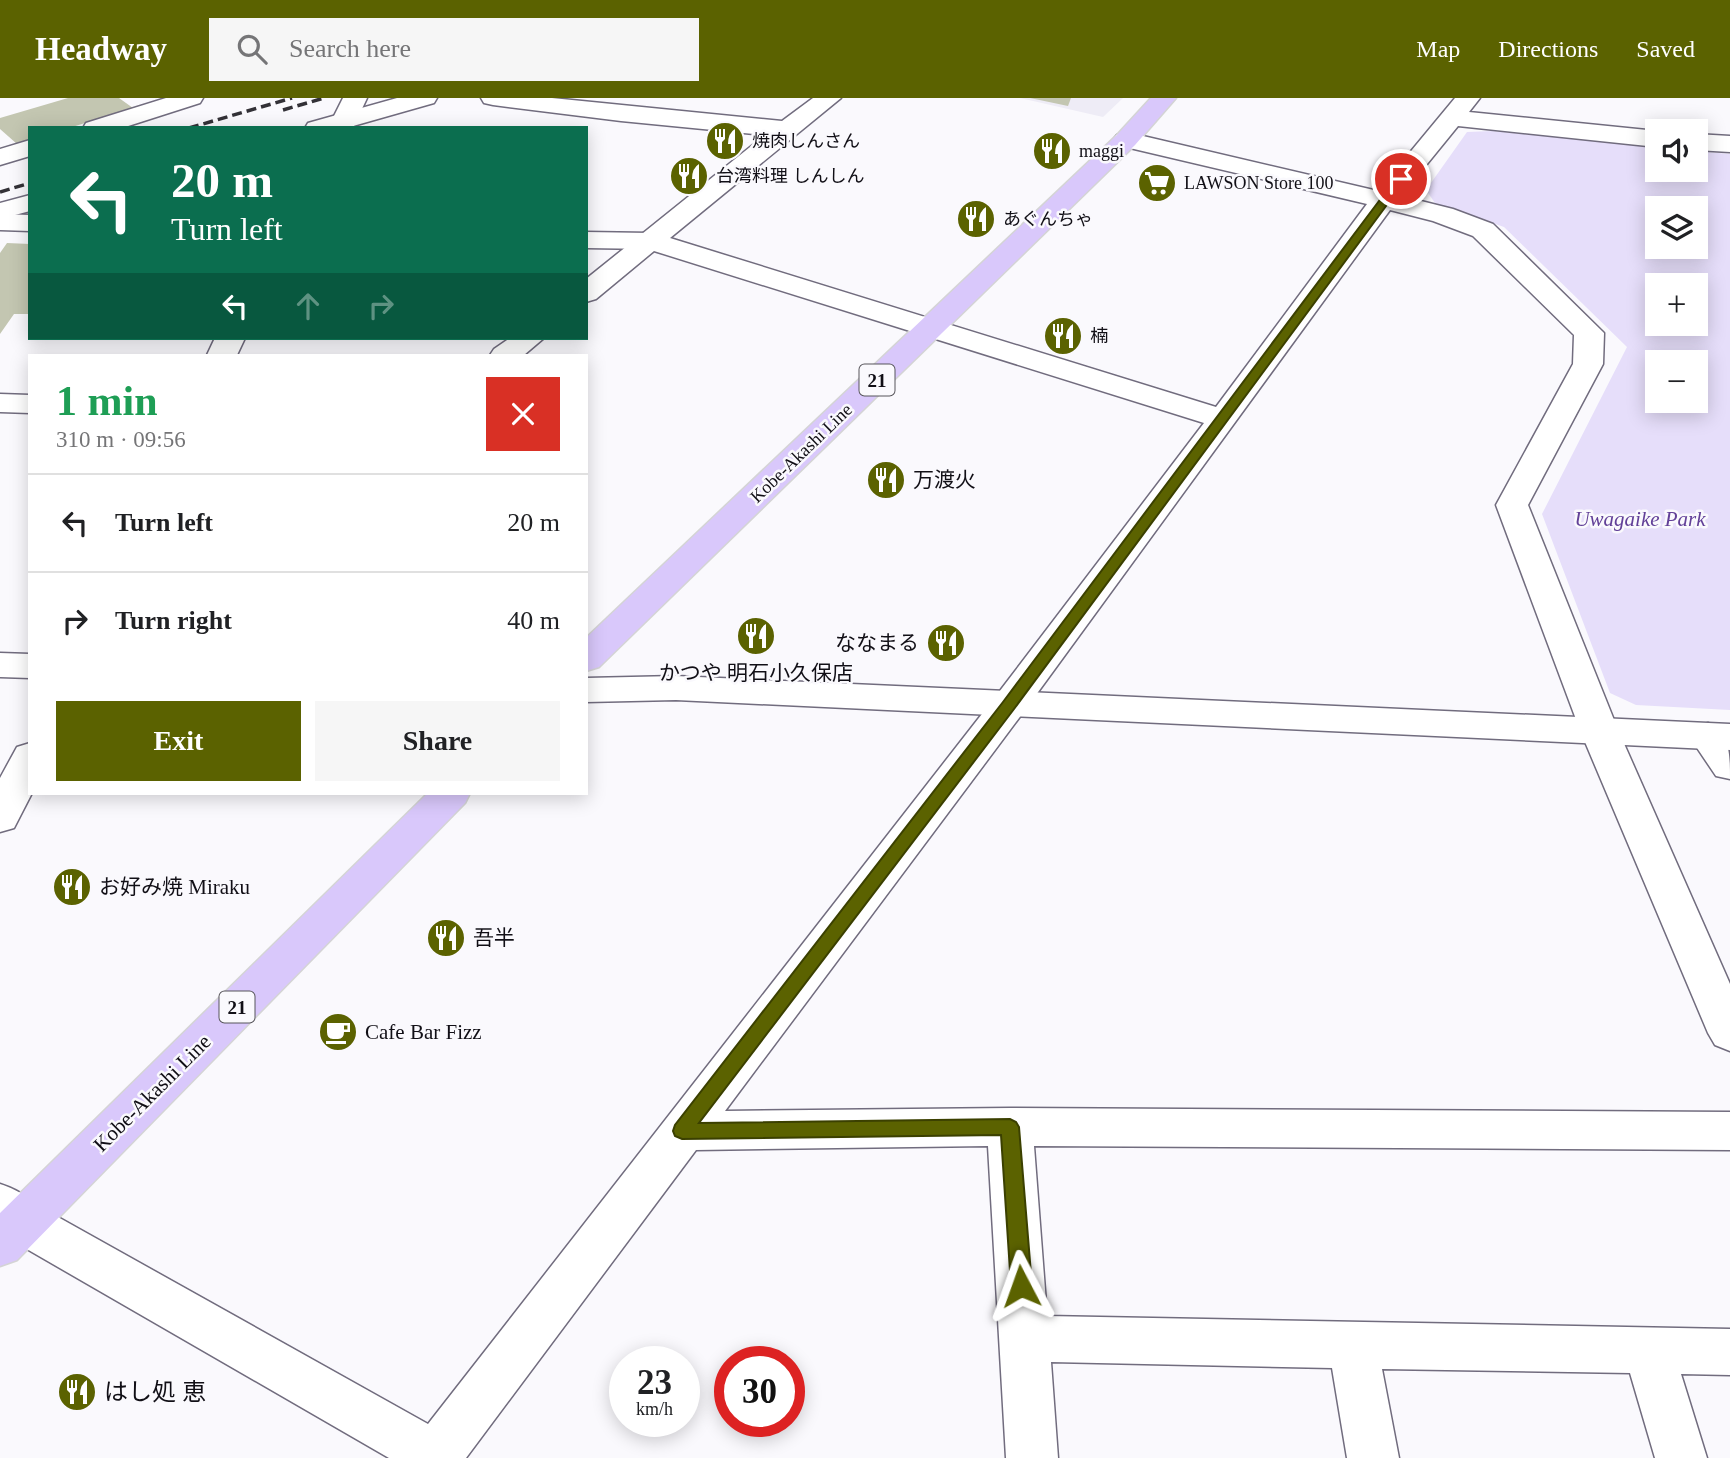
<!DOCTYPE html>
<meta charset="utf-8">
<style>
:root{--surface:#fff;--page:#f6f6f6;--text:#202124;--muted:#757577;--line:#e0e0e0;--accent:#5b6200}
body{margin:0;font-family:"Times New Roman","Noto Sans JP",serif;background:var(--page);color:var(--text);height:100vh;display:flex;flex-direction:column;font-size:26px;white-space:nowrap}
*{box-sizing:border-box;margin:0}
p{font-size:23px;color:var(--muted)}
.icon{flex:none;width:38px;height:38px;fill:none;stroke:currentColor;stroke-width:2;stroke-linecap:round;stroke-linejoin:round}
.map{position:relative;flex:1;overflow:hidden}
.panel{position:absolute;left:28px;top:256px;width:560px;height:441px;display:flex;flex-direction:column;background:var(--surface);border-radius:0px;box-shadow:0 4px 18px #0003}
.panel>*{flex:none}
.top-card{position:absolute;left:28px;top:28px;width:560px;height:214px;border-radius:0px;box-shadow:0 4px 18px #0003;background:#0b6e4f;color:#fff;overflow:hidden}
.buttons{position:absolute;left:1645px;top:21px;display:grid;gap:14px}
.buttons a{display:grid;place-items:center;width:63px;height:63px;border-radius:0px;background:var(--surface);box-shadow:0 4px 18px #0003;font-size:35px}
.speed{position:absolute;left:609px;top:1248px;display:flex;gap:14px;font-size:35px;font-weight:700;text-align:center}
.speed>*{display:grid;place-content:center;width:91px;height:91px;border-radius:50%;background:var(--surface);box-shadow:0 4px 18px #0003;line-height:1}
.speed small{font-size:18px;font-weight:400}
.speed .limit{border:10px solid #d22;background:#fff;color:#111}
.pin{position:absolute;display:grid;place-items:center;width:60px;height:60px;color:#fff;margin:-30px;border:4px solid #fff;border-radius:50%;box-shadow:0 2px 7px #0007}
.me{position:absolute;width:77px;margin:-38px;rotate:356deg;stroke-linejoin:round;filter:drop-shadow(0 0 5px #0008)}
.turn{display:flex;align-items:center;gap:24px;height:147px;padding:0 28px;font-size:32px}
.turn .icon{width:91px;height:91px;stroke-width:2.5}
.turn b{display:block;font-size:49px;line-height:60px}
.lanes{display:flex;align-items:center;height:66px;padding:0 28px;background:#0003;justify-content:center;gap:35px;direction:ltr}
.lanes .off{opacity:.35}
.round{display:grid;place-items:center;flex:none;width:74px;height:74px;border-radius:0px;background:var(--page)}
.overview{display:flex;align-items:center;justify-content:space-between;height:119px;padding:0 28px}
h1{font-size:42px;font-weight:700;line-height:52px;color:#1e9e55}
.primary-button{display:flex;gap:14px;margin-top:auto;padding:14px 28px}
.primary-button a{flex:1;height:80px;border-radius:0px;background:var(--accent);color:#fff;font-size:28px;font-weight:700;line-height:80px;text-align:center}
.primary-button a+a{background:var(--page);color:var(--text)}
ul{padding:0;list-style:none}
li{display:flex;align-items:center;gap:21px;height:98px;padding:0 28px;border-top:2px solid var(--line)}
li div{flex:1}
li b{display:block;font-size:26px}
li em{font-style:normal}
header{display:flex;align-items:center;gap:42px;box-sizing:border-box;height:98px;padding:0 35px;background:var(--accent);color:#fff}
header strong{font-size:33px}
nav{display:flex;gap:38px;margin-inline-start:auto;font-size:24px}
.search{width:490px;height:63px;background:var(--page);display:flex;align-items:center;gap:18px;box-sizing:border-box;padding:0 24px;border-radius:0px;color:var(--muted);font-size:26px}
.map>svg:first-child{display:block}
</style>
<header>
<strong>Headway</strong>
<div class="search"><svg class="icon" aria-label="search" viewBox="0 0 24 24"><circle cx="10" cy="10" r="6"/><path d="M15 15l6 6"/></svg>Search here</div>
<nav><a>Map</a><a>Directions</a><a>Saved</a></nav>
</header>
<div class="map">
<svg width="1730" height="1360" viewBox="0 0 1730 1360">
<rect width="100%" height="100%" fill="#faf9fd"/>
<path fill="#eeecf6" d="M 1020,0 L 1123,0 L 1103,19 Z"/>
<path fill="#e6defa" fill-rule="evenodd" d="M 1492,33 L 1657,49 L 1657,72 L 1696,72 L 1696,53 L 1730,56 L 1730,612 L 1636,607 L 1610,595 L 1542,416 L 1627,249 L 1504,129 L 1435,105 L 1426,92 L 1467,34 ZM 1657,110 L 1696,110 L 1696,149 L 1657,149 ZM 1657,187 L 1696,187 L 1696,226 L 1657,226 ZM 1657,264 L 1696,264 L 1696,303 L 1657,303 Z"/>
<path fill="#c3c6b1" d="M 68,0 L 119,0 L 133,10 L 69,30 L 30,30 L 30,42 L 17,46 L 0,31 L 0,20 Z
M 1030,0 L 1071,0 L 1068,8 Z
M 7,145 L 30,146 L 30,216 L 14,216 L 0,236 L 0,155 Z"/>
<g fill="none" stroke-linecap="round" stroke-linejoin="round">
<defs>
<path id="street" d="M 166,0 L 203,0 L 200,5 L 122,30 L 83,30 L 86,25 Z
M 397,0 L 437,0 L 434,5 L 346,30 L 305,30 L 308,25 Z
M 481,0 L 552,0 L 782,23 L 813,0 L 841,0 L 670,140 L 1216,309 L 1367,106 L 1117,47 L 1113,42 L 1117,37 L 1126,34 L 1378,93 L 1455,0 L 1480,0 L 1469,14 L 1657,33 L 1657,49 L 1458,28 L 1401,98 L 1453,111 L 1493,126 L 1604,235 L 1603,266 L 1528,407 L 1618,632 L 1730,886 L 1730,953 L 1715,947 L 1708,935 L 1580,632 L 1496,407 L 1573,266 L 1574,237 L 1473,138 L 1433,123 L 1390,112 L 1022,616 L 725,1013 L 1010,1010 L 1730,1014 L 1730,1052 L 1034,1048 L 1047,1218 L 1730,1231 L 1730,1277 L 1681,1276 L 1707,1360 L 1655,1360 L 1630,1275 L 1382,1271 L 1399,1360 L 1347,1360 L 1332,1270 L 1051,1264 L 1058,1360 L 1006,1360 L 988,1048 L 696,1052 L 466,1360 L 389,1360 L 6,1139 L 0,1126 L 6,1109 L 23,1103 L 40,1109 L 428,1326 L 996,598 L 1204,325 L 654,153 L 596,201 L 586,204 L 586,181 L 765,37 L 621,23 L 493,7 L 484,5 Z
M 1696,36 L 1730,38 L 1730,54 L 1696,52 Z
M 30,42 L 30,58 L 0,67 L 0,51 Z
M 30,97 L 30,113 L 0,121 L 0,105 Z
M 510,240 L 544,240 L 524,257 L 490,257 L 494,251 Z
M 0,296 L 30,297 L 30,315 L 0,314 Z
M 1708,625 C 1730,634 1730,656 1730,681 L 1716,678 L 1689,638 L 1695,629 Z"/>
<path id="secondary" d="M 343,0 L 367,0 L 353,30 L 328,30 Z
M 0,116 L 30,117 L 30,133 L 0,132 Z
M 586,134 L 650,135 L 660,137 L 664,143 L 660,149 L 650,151 L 586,150 Z
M 215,240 L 245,240 L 237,257 L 207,257 Z
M 0,555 L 30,556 L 30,580 L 0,579 Z
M 676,578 L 1730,626 L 1730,652 L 676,602 L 586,604 L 586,580 Z
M 30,645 L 32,695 L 14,730 L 0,734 L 0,680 L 17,649 Z
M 0,1086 C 21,1093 37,1103 47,1124 L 40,1139 L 23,1145 L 0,1134 Z"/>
<path id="primary" d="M 1151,0 L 1176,0 L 1135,47 L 599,569 L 586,573 L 586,540 L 1117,37 Z
M 428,695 L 470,695 L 465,705 L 17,1162 L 0,1168 L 0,1115 Z"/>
</defs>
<use href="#street" stroke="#716c7e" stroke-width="3"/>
<use href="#secondary" stroke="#716c7e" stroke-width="3"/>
<use href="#primary" stroke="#d4d4d5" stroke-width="3"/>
<use href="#street" fill="#fff" fill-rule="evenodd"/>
<use href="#secondary" fill="#fff" fill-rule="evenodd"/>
<use href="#primary" fill="#d9c8fb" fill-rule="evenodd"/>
<path stroke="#333137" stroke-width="3.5" stroke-dasharray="10 5" stroke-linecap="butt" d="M 283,12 L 324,0
M 189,30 L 292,0
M 0,94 L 30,85"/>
</g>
<path fill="#5b6200" stroke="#3b4000" stroke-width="2" d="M 1397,79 L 1406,81 L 1014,611 L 699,1025 L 1010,1021 L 1016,1024 L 1019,1029 L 1032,1188 L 1029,1195 L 1021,1198 L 1014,1195 L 1011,1188 L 1001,1037 L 682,1041 L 675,1038 L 673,1033 L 675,1027 L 1003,604 Z"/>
<defs>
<symbol id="restaurant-disc" viewBox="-11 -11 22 22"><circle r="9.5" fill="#5b6200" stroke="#faf9fd"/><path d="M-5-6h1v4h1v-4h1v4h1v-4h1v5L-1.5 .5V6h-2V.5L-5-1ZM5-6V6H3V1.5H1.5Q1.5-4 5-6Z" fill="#fff"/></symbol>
<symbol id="supermarket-disc" viewBox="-11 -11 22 22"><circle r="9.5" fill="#5b6200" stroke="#faf9fd"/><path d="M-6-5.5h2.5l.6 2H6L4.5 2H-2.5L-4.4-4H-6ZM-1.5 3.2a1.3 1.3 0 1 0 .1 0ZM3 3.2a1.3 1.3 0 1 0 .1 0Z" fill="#fff"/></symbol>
<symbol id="cafe-disc" viewBox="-11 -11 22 22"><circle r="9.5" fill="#5b6200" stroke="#faf9fd"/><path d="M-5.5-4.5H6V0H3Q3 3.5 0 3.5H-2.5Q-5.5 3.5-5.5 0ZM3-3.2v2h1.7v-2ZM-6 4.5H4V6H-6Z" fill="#fff"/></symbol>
</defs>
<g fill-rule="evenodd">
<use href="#restaurant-disc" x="703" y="21" width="44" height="44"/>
<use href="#restaurant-disc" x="1030" y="31" width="44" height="44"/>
<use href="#restaurant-disc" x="667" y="56" width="44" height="44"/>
<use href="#supermarket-disc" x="1135" y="63" width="44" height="44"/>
<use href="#restaurant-disc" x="954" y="99" width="44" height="44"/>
<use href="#restaurant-disc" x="1041" y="216" width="44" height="44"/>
<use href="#restaurant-disc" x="864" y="360" width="44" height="44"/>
<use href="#restaurant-disc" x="734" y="516" width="44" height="44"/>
<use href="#restaurant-disc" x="924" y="523" width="44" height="44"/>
<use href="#restaurant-disc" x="50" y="767" width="44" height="44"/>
<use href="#restaurant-disc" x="424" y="818" width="44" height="44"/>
<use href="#cafe-disc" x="316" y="912" width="44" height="44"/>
<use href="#restaurant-disc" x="55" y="1272" width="44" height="44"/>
</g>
<g text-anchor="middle" stroke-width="5" stroke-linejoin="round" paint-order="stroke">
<g font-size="18" fill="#110f16" stroke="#faf9fd" text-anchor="start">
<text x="752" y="49">焼肉しんさん</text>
<text x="1079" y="59">maggi</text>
<text x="716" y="84">台湾料理 しんしん</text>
<text x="1184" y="91">LAWSON Store 100</text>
<text x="1003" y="127">あぐんちゃ</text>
<text x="1090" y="244">楠</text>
</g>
<g font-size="18" fill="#110f16" stroke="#faf9fd">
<text transform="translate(801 355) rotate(-44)" y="6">Kobe-Akashi Line</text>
</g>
<g fill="#faf9fd" stroke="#57555b" stroke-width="2">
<rect x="859.5" y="266.5" width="35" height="31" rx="5"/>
<rect x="219.5" y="893.5" width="35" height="31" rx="5"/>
</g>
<g font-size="19" font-weight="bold" fill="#110f16">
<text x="877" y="289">21</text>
<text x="237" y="916">21</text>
</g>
<g font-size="21" fill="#110f16" stroke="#faf9fd" text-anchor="start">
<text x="913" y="389">万渡火</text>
<text x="919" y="552" text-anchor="end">ななまる</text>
<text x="756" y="582" text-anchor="middle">かつや 明石小久保店</text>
<text x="99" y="796">お好み焼 Miraku</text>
<text x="473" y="847">吾半</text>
<text x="365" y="941">Cafe Bar Fizz</text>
</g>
<g font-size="21" font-style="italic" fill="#624098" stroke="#faf9fd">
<text x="1640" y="428">Uwagaike Park</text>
</g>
<g font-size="21" fill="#110f16" stroke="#faf9fd">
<text transform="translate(152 995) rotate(-45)" y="7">Kobe-Akashi Line</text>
</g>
<g font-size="24" fill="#110f16" stroke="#faf9fd" text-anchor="start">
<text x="104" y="1302">はし処 恵</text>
</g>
</g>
</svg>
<div class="buttons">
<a><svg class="icon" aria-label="sound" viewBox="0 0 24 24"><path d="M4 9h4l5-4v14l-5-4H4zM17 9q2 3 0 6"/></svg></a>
<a><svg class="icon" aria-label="layers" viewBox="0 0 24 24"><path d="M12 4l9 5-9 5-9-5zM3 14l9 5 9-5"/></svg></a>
<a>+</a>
<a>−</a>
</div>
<div class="speed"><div>23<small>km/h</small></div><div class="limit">30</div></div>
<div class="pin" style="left:1401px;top:81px;background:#d93025"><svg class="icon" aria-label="arrive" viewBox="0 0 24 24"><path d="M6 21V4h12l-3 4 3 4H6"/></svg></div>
<svg class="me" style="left:1021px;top:1188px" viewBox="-20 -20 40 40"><path d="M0-17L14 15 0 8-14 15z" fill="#5b6200" stroke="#fff" stroke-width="4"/></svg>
<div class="top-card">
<div class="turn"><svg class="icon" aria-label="left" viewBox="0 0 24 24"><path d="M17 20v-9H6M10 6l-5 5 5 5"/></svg><div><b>20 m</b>Turn left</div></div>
<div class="lanes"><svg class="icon" aria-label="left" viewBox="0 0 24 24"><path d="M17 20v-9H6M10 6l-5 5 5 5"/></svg><svg class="icon off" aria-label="ahead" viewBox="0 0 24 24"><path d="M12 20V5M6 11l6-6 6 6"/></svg><svg class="icon off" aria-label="right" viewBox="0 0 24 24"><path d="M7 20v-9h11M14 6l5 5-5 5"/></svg></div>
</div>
<section class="panel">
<div class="overview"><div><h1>1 min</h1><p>310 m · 09:56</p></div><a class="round" style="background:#d93025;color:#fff"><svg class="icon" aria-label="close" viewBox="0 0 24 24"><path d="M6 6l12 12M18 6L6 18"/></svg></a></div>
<ul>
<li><svg class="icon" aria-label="left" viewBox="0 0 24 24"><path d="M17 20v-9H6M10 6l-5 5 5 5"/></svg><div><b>Turn left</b></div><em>20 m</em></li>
<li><svg class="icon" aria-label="right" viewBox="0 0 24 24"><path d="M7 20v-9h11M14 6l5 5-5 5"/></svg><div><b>Turn right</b></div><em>40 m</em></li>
</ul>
<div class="primary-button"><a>Exit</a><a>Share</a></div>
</section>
</div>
